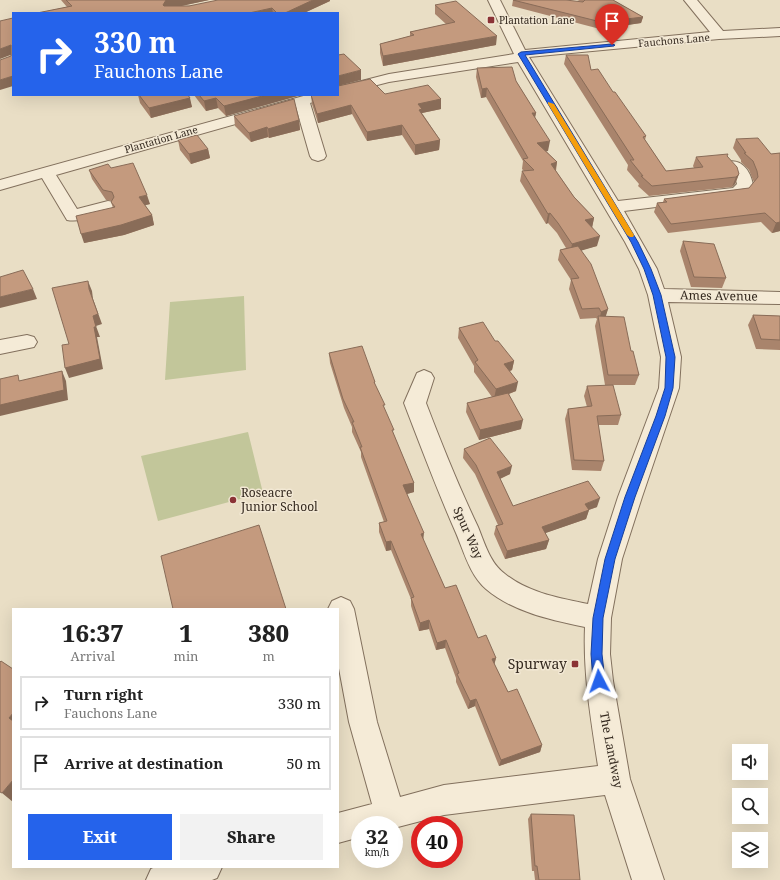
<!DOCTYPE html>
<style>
:root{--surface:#fff;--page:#f2f2f2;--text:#222;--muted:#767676;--line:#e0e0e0;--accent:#2563eb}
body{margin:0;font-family:"Noto Serif",serif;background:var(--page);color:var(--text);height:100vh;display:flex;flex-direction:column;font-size:15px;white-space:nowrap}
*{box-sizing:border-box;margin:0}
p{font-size:13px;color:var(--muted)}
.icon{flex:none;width:22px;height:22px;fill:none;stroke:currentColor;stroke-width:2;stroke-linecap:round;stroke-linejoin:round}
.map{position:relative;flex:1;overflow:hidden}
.panel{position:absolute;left:12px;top:608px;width:327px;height:260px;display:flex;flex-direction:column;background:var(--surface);border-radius:0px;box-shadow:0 4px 16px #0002}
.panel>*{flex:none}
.top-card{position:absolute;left:12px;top:12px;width:327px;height:84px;border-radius:0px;box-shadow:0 4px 16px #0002;background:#2563eb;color:#fff;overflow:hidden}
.tools{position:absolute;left:732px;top:744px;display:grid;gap:8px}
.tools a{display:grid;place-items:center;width:36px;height:36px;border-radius:0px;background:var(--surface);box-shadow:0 4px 16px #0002;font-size:20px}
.speed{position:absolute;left:351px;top:816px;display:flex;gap:8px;font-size:20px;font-weight:700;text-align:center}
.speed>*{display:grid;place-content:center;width:52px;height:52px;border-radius:50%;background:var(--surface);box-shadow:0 4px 16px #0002;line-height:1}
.speed small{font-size:10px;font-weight:400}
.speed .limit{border:6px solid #d22;background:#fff;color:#111}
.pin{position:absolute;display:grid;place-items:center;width:34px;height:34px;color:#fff;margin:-41px -17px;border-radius:50% 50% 50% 0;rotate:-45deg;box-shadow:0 0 4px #0007}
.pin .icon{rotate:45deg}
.me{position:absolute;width:44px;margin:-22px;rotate:356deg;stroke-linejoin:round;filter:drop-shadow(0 0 3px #0008)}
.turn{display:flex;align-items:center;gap:14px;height:84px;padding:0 16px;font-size:18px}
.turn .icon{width:52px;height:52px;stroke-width:2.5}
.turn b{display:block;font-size:28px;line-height:34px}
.eta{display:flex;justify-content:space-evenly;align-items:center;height:68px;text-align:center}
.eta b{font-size:24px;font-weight:800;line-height:28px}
.action{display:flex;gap:8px;margin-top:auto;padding:8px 16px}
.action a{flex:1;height:46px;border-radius:0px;background:var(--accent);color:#fff;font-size:16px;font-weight:800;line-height:46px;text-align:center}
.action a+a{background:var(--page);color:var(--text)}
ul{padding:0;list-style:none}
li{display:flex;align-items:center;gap:12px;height:54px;margin:0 8px 6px;padding:0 8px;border:2px solid var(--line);border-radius:0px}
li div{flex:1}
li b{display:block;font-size:15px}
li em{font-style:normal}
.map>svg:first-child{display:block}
</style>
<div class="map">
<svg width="780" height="880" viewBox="0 0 780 880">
<rect width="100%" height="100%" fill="#e9dec5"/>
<path fill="#c2c69a" d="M 244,296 L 246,370 L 165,380 L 170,302 Z
M 248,432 L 263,493 L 158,521 L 141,456 Z"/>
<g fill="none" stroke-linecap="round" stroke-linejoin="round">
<defs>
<path id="minor" d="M 488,0 L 500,0 L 525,50 L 710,32 L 684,0 L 697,0 L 723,31 L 780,28 L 780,36 L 719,39 L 529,57 L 618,201 L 733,188 L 737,184 L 735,176 L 725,165 L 727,162 C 742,158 751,172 753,185 L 744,196 L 624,211 L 657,269 L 664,289 L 780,292 L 780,304 L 668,302 L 681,357 L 679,388 L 642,497 L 622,559 L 611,618 L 610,654 L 613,681 L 630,779 L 664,880 L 632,880 L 605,795 L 444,815 L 394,828 L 394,825 L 360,825 L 360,837 L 338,843 L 338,813 L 372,804 L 349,722 L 338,663 L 338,609 L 328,609 L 332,601 L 341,597 L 350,601 L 354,609 L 377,722 L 400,797 L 444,785 L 598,766 C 591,720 583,674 585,627 C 551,620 513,612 486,589 C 470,575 464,552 456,533 C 437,490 421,447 404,403 L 417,373 L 424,370 L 431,373 L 434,378 L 426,403 C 442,445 459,487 478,527 C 485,544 490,563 505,574 C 529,593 559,598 588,604 L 598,559 L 618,497 L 659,388 L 661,357 L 654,324 L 648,295 L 639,269 L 625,242 L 518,62 L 389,82 L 338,95 L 337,95 L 338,95 L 338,87 L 389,74 L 514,54 Z
M 307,95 L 330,95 L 328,98 L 310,103 L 326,156 L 324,159 L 318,161 L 312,159 L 310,156 L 296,107 L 56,175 L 77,209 L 108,201 L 114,202 L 116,206 L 114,210 C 100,214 81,223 67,220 L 42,178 L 0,190 L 0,180 Z
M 27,335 L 34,337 L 37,342 L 34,347 L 0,354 L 0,340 Z
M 155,867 L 222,867 L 217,878 L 212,880 L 146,880 L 151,869 Z"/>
</defs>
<use href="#minor" stroke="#82705d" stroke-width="2"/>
<use href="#minor" fill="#f5ebd7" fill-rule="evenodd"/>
</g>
<path fill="#a9846c" d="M 61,0 L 209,0 L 180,6 L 330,1 L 304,13 L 37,13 L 67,7 Z
M 513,0 L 582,2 L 577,0 L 613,0 L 643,17 L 641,23 L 600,29 L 512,6 Z
M 435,5 L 496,45 L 383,66 L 380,53 L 380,44 L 410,36 L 410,32 L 446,24 L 435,14 Z
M 566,55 L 591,70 L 613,92 L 646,136 L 645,140 L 666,171 L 694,168 L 693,166 L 696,157 L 727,156 L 739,174 L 735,184 L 732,187 L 649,196 L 638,186 L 639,184 L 627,170 L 628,165 L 564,64 Z
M 477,68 L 516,81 L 536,113 L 535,117 L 548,151 L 546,151 L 557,162 L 556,171 L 574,197 L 594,218 L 592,227 L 597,246 L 581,250 L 608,309 L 605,317 L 631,351 L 639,375 L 635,385 L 605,385 L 595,326 L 597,319 L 596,318 L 580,319 L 569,289 L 571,280 L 558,260 L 560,250 L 566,248 L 557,233 L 548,223 L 546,224 L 520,181 L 522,171 L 524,171 L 522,169 L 523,161 L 486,97 L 481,98 L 476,77 Z
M 385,94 L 441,99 L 441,109 L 422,113 L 440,140 L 439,150 L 415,155 L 402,135 L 367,141 L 352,114 L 318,123 L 312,104 L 311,95 Z
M 138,95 L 188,95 L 192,107 L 151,118 L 140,103 Z
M 194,95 L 301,95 L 226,116 L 218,108 L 206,111 Z
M 234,116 L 299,120 L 300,130 L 269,138 L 268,137 L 251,142 L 235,126 Z
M 736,139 L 771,154 L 780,153 L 780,231 L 772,233 L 761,222 L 668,233 L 654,212 L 657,203 L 663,202 L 664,199 L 749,188 L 754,182 L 753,180 L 749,170 L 741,162 L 741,160 L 733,148 Z
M 178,140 L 208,149 L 210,158 L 191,164 L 180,150 Z
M 111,168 L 150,204 L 145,205 L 152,215 L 154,225 L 124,235 L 84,243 L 113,208 L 111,202 L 112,201 L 106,200 L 92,179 L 89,170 Z
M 683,241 L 726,278 L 722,288 L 691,287 L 680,251 Z
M 753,315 L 780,316 L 780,350 L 756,349 L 748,325 Z
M 459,328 L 495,341 L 514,361 L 512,370 L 510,371 L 516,391 L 509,394 L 521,429 L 479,440 L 466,412 L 467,403 L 492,397 L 474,372 L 474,366 L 458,338 Z
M 329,353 L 375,382 L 375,385 L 394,435 L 414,483 L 414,492 L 407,494 L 423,540 L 445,588 L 478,638 L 496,658 L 494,664 L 508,692 L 542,745 L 540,752 L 499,766 L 475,706 L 468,709 L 456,682 L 456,678 L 445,648 L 436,650 L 429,629 L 419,631 L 411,606 L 411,599 L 391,550 L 386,551 L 379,532 L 379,523 L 384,522 L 361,457 L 361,452 L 352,432 L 352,427 L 344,408 L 330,363 Z
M 587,386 L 621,415 L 618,425 L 598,425 L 604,461 L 601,471 L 572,470 L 565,419 L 568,409 L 587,407 L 584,396 Z
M 464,449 L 510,474 L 500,479 L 513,506 L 597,507 L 589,510 L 586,519 L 545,533 L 549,540 L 546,549 L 505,559 L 494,534 L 496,526 L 498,525 L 475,474 L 463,458 Z
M 531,814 L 580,880 L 535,880 L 534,871 L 532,871 L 528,819 Z"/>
<path fill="#896c58" d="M 166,0 L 209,0 L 168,9 L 163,5 Z
M 313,0 L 330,0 L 330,1 L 304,13 L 285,13 Z
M 272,8 L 273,13 L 249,13 Z
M 643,17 L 641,23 L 600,29 L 601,22 Z
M 497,36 L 496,45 L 383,66 L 383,56 Z
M 11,45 L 13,54 L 0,59 L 0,49 Z
M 361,70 L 361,80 L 338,86 L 338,76 Z
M 13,76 L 13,86 L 0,90 L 0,80 Z
M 487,88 L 486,97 L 481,98 L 482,89 Z
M 266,95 L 301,95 L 226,116 L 224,106 Z
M 190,98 L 192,107 L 151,118 L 149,108 Z
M 216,98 L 218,108 L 206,111 L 204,101 Z
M 441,99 L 441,109 L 422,113 L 421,118 L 418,104 Z
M 351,105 L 352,114 L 318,123 L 317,114 Z
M 532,113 L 536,113 L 534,122 Z
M 299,120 L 300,130 L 269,138 L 268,129 Z
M 402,125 L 402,135 L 367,141 L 367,132 Z
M 267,127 L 268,137 L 251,142 L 249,133 Z
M 440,140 L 439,150 L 415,155 L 415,145 Z
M 550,141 L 548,151 L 536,153 L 537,143 Z
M 208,149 L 210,158 L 191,164 L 189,154 Z
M 557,162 L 555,172 L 551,164 Z
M 739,174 L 735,184 L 732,187 L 736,177 Z
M 147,195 L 150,204 L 142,206 L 139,197 Z
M 550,213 L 548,223 L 546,224 L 548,214 Z
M 152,215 L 154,225 L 124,235 L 84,243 L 81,234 Z
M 594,218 L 592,228 L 585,220 Z
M 780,222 L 780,231 L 772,233 L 776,223 Z
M 600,236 L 597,246 L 570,254 L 572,244 Z
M 88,281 L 92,291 L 93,299 L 102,324 L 96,326 L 100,337 L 97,337 L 103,369 L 69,378 L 65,368 L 94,327 Z
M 33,289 L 37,299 L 0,308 L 0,297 Z
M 608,309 L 605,319 L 599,322 L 601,312 Z
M 514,361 L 512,370 L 502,374 L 504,364 Z
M 62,371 L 66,381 L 68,400 L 0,416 L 0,405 Z
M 518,382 L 516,391 L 494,399 L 496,389 Z
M 523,420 L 521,429 L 479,440 L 480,430 Z
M 512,466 L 510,474 L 495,481 L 497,472 Z
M 414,483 L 414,492 L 403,495 L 403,485 Z
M 600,498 L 597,507 L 582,512 L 585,504 Z
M 589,510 L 586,519 L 540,535 L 542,527 Z
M 424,533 L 423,542 L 421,534 Z
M 549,540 L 546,549 L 505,559 L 507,551 Z
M 391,541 L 391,550 L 386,551 L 386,542 Z
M 429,620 L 429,629 L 419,631 L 420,623 Z
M 446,640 L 445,648 L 436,650 L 437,643 Z
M 496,658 L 494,666 L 492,659 Z
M 476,699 L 475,706 L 468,709 L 470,701 Z
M 13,713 L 13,723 L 9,718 Z
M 542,745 L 540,752 L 499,766 L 501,760 Z
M 13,780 L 13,802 L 2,793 Z"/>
<path fill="#c49a7e" stroke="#896c58" d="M 66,0 L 166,0 L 163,5 L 164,6 L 189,6 L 218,0 L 313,0 L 285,13 L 277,13 L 272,8 L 249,13 L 37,13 L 72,6 Z
M 513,0 L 566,0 L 583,2 L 585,0 L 613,0 L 643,17 L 601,22 Z
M 456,1 L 497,36 L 383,56 L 380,44 L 414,35 L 410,32 L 455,22 L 435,5 Z
M 13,18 L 13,76 L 0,80 L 0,60 L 11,56 L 11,45 L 0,49 L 0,21 Z
M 344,54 L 361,70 L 338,76 L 338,55 Z
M 566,55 L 588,55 L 591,70 L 598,69 L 613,92 L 615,92 L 646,136 L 643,137 L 666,171 L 703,167 L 696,157 L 728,154 L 727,156 L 737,167 L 739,174 L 736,177 L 652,186 L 641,176 L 643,176 L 630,160 L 634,160 Z
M 512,67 L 516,81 L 536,113 L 532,113 L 550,141 L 537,143 L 557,162 L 551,164 L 574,197 L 594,218 L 585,220 L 600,236 L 572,244 L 558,223 L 550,213 L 548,214 L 522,171 L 534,170 L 523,159 L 528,158 L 487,88 L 482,89 L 477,68 Z
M 370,79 L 385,94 L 428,85 L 441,99 L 418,104 L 422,109 L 419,110 L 440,140 L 415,145 L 402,125 L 367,132 L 351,105 L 317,114 L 311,95 L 338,95 L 338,86 Z
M 139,95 L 188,95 L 190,98 L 149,108 Z
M 199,95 L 266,95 L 224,106 L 216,98 L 204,101 Z
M 294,99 L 299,120 L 268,129 L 267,127 L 249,133 L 234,116 Z
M 197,135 L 208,149 L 189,154 L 178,140 Z
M 758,138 L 771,154 L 780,153 L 780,222 L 776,223 L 765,213 L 671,224 L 657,203 L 667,202 L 664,199 L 749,188 L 758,177 L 757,171 L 753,161 L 744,153 L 746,153 L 736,139 Z
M 133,163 L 147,195 L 139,197 L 152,215 L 121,225 L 81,234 L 76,216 L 115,207 L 111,202 L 114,197 L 112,192 L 103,190 L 89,170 L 108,164 L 111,168 Z
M 683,241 L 714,244 L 726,278 L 694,277 Z
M 578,246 L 591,264 L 608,309 L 601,312 L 599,308 L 582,309 L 571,279 L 579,278 L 560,250 Z
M 23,270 L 33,289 L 0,297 L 0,277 Z
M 88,281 L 89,289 L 98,314 L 93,316 L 96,327 L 94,327 L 100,359 L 65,368 L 62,345 L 69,344 L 52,288 Z
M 753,315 L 780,316 L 780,340 L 761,339 Z
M 598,316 L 624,317 L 631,351 L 633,351 L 639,375 L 608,375 Z
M 483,322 L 495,341 L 498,341 L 514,361 L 504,364 L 518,382 L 496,389 L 475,362 L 478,360 L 459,328 Z
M 362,346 L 375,382 L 374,382 L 385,405 L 383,405 L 394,430 L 392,430 L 414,483 L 403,485 L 424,533 L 421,534 L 445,588 L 456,585 L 478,638 L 486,635 L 496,658 L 492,659 L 508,692 L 517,689 L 542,745 L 501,760 L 476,699 L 470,701 L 457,674 L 459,673 L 446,640 L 437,643 L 429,620 L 420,623 L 411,598 L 414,597 L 391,541 L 386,542 L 379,523 L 387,521 L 360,447 L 362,447 L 352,422 L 354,422 L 343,399 L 329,353 Z
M 62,371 L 64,390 L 0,405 L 0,379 L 18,375 L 19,381 Z
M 613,385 L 621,415 L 597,416 L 604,461 L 574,460 L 568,409 L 592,406 L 587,386 Z
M 508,393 L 523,420 L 480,430 L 467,403 Z
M 490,438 L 512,466 L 497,472 L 513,506 L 588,481 L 600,498 L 585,504 L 589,510 L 542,527 L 549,540 L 507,551 L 496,526 L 503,524 L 476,465 L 464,449 Z
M 259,525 L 286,609 L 173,609 L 161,556 Z
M 1,661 L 13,669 L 13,713 L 9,718 L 13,721 L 13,780 L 2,793 L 0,792 L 0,662 Z
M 531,814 L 574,815 L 580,880 L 539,880 L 537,866 L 535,866 Z"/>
<path fill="#2563eb" stroke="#184099" d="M 612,44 L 615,45 L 614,46 L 525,55 L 638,242 L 651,269 L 661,295 L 675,357 L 673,388 L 665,416 L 635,497 L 615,559 L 603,618 L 602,654 L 605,681 L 603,684 L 599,686 L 595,684 L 593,681 L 591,654 L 593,618 L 605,559 L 625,497 L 656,416 L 665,388 L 666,357 L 653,295 L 644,269 L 631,242 L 518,54 L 521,52 Z"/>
<path fill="#f59e0b" d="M 548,102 L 554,104 L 634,235 L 633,237 L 630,237 L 627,235 L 548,104 Z"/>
<g fill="#8b3336" stroke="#f2e8d4" stroke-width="1.5">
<rect x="487" y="16" width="8" height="8" rx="2"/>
<circle cx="233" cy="500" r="4"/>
<rect x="571" y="660" width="8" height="8" rx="2"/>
</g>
<g text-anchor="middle" stroke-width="3" stroke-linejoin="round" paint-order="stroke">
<g font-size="10" fill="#34291f" stroke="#f2e8d4" text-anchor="start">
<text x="499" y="24">Plantation Lane</text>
</g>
<g font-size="10" fill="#34291f" stroke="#f2e8d4">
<text transform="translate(674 40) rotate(-5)" y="4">Fauchons Lane</text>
<text transform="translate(161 139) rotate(-16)" y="4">Plantation Lane</text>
</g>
<g font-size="12" fill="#34291f" stroke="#f2e8d4">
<text transform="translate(719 296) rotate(1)" y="4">Ames Avenue</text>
<text transform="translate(468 533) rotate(66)" y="4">Spur Way</text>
<text transform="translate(611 750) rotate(79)" y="4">The Landway</text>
</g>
<g font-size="12" fill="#34291f" stroke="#f2e8d4" text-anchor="start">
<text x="241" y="497">Roseacre<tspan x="241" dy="14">Junior School</tspan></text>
</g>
<g font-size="14" fill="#34291f" stroke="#f2e8d4" text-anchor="end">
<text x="567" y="669">Spurway</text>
</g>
</g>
</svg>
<div class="tools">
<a><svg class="icon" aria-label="sound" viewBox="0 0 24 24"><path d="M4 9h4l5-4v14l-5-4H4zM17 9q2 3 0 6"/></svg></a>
<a><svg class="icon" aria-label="search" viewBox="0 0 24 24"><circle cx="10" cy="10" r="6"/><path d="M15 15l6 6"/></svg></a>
<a><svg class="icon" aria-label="layers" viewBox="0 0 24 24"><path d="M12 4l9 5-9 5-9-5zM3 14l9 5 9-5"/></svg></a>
</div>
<div class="speed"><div>32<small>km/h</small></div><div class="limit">40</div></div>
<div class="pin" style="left:612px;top:45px;background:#d93025"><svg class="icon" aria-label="arrive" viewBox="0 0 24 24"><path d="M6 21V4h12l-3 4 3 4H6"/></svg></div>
<svg class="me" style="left:599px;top:681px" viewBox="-20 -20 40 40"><path d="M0-17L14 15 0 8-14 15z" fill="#2563eb" stroke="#fff" stroke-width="4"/></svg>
<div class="top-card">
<div class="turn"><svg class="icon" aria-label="right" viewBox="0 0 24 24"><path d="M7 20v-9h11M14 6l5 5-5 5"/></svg><div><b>330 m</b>Fauchons Lane</div></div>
</div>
<section class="panel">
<div class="eta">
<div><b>16:37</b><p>Arrival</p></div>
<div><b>1</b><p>min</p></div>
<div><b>380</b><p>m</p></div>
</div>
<ul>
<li><svg class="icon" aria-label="right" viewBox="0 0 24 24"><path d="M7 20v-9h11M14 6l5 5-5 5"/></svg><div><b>Turn right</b><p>Fauchons Lane</p></div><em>330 m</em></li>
<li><svg class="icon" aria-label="arrive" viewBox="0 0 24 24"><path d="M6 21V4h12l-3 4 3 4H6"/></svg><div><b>Arrive at destination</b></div><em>50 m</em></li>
</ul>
<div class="action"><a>Exit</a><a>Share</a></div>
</section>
</div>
